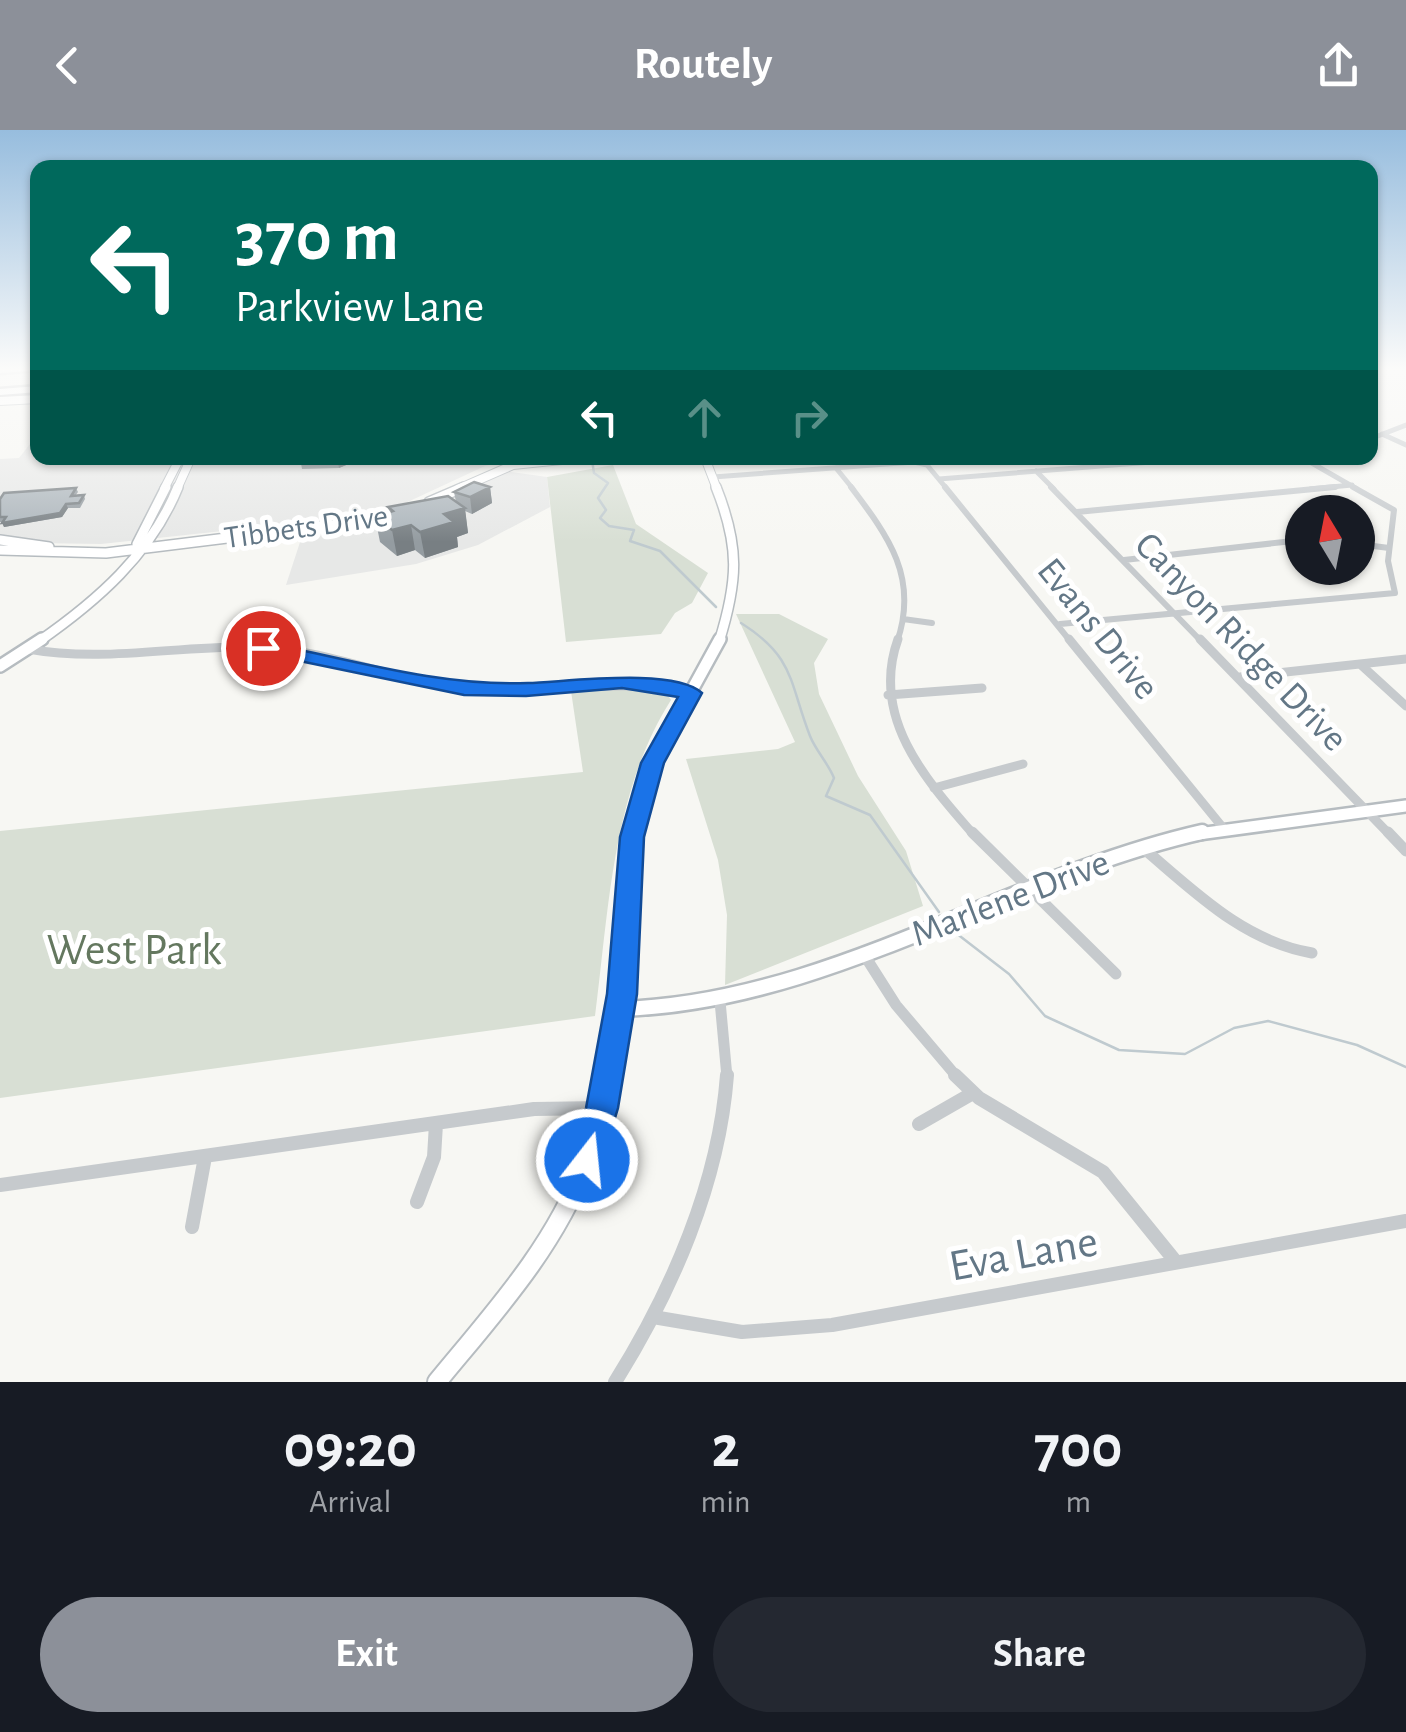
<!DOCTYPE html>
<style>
:root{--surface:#171b24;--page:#242831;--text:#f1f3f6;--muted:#9ea1a6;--accent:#8c9099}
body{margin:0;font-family:"Alegreya Sans",sans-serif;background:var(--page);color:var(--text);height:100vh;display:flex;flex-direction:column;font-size:38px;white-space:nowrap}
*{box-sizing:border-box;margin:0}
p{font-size:32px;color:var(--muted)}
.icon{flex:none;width:55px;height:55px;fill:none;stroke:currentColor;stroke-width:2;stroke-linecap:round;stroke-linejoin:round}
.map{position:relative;height:1252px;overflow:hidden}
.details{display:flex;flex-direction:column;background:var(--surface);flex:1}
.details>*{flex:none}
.hud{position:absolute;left:30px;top:30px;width:1348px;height:305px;border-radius:20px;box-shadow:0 2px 8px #0004;background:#00695c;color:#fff;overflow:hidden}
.needle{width:65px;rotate:350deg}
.fabs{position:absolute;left:1285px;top:365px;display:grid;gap:20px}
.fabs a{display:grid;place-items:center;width:90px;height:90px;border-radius:50%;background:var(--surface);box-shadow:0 2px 8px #0004;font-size:50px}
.pin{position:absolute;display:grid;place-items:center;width:85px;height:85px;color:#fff;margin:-42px;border:5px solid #fff;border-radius:50%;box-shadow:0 2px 10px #0007}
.me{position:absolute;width:110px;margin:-55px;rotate:16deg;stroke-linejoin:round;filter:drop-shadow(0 0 8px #0008)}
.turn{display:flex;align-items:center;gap:35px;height:210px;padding:0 40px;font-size:45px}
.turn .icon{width:130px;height:130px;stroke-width:2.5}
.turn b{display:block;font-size:70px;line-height:85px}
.lanes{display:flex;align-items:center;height:95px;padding:0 40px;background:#0003;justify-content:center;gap:50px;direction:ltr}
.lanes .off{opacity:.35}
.eta{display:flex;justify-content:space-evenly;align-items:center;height:170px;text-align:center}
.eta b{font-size:60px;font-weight:700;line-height:70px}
.action{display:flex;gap:20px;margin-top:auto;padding:20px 40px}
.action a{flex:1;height:115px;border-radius:60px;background:var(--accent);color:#fff;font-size:40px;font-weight:700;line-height:115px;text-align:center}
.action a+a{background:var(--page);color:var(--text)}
header{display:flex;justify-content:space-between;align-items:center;height:130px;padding:0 40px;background:var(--accent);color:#fff;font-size:45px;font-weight:700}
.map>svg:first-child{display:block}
</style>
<header><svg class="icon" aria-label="back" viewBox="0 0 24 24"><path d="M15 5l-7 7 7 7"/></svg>Routely<svg class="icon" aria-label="share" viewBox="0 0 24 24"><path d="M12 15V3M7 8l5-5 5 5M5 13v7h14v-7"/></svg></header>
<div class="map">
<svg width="1406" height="1252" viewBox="0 0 1406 1252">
<rect width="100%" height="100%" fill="#f7f7f3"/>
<path fill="#e7e8e7" d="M 37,305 L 38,328 L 516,328 L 485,336 L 399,376 L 355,387 L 101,414 L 32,413 L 0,407 L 0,329 L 19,328 Z
M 504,341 L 547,347 L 550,377 L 478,415 L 416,434 L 286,455 L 303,403 L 393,389 Z"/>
<path fill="#d8dfd4" d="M 613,335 L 636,394 L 708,443 L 692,473 L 675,483 L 661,504 L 566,512 L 547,347 Z
M 736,484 L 779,484 L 828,509 L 814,533 L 819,564 L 858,646 L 906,721 L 923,776 L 725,855 L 727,785 L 718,730 L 686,629 L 778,619 L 795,612 Z
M 644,559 L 667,564 L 671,570 C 612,663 609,779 595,886 L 0,968 L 0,701 L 583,642 L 571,561 Z"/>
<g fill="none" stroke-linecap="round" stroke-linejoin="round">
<path stroke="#bfcacf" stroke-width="2.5" d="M 592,330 L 594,343 L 608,353 L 598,368 L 606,380 L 600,388 L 609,396 L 634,400 L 630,411 L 660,421 L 716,477
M 741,493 C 795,527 789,552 810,606 C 816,621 828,633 834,648 L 826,666 L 870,685 L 939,782
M 952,800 L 1009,844 L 1045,886 L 1119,920 L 1185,924 L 1234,898 L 1268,891 L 1357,915 L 1406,937"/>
<defs>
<path id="secondary-far4" d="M 0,271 L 38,269
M 705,328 L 717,359
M 164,359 L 180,328
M 177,359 L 191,328
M 458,359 L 513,335 L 581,328"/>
<path id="secondary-far3" d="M 716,357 C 740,417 738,451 719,512
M 429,372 L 464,357
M 0,410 L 49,417
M 141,419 L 137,414 L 166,357
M 0,420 L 106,423 L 388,388
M 38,512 C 97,471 151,424 178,357"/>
<path id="secondary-far2" d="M 0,536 L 42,509
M 635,705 L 652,633 L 720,509
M 1191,705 L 1406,676"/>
<path id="secondary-far1" d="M 620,879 C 827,873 1004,747 1202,702
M 605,947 L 620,879 L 636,702"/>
<path id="secondary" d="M 437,1252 C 492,1185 554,1118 585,1035 C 596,1007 599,974 606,945"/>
<path id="highway" d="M 18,237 L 38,237 L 38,240 L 0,243 L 0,239 Z
M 38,256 L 38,262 L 0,265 L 0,259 Z"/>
</defs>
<use href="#secondary-far4" stroke="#b6bcc0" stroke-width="10"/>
<use href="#secondary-far3" stroke="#b6bcc0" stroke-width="12"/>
<use href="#secondary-far2" stroke="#b6bcc0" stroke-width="16"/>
<use href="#secondary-far1" stroke="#b6bcc0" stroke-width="19"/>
<use href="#secondary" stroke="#b6bcc0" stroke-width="22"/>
<use href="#highway" stroke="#b8bcbf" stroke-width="5"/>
<path stroke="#c6cacd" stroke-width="5" d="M 1382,304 L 1406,315
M 1370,309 L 1406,295
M 1303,328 L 1357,359
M 836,338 L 853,359
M 1036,341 L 1054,359
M 713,347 L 914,332 L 927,335 L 947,359
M 939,349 L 1202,328
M 1310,359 L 1352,355"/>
<path stroke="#c6cacd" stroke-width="6" d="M 851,357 C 889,407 919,448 897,512
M 945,357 L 1071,512
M 1051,357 L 1202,512
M 1077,382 L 1335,357
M 1358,414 L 1389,418
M 1124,430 L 1302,410
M 903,489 L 932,493
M 1060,494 L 1395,463 L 1388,431 L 1394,380 L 1353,357"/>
<path stroke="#c6cacd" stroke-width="9" d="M 898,509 C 870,587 925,649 974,705
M 1069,509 L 1224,699
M 1200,509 L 1390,705
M 28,519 C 105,533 178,515 255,517 C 327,519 393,551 464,558 C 540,566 615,546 691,563
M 1360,534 L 1406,576
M 1240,547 L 1406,529
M 888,565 L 982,558
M 934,658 L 1023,634"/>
<path stroke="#c6cacd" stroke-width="11" d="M 972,702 L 1116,844
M 1388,702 L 1406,721
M 1143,718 C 1195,762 1243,811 1312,823
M 863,823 L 896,875 L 957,947
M 720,871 L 727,947"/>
<path stroke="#c6cacd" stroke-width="14" d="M 955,945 L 979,968 L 1103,1042 L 1176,1132
M 919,994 L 973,963
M 0,1055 L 534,979 L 602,978
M 417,1072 L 434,1027 L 436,994
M 192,1097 L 205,1027
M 653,1187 L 742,1202 L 832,1195 L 1406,1091
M 615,1252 C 672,1161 719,1053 727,945"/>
<use href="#secondary-far4" stroke="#fff" stroke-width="8"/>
<use href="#secondary-far3" stroke="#fff" stroke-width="9"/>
<use href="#secondary-far2" stroke="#fff" stroke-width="11"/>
<use href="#secondary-far1" stroke="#fff" stroke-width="14"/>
<use href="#secondary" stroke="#fff" stroke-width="18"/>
<use href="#highway" fill="#fff" fill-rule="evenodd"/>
</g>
<path fill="#949ca1" d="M 300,328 L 363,328 L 339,338 L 302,339 Z
M 490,357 L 492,373 L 472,384 L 465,381 L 468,403 L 457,407 L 458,417 L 425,428 L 415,420 L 397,426 L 380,412 L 375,387 L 389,383 L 388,377 L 456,372 L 454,362 Z
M 76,358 L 78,362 L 75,366 L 84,365 L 85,369 L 80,378 L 68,378 L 62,387 L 4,397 L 3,392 L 0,392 L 0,369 Z"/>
<path fill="#787f83" d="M 337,328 L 363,328 L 339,338 Z
M 490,357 L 492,373 L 472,384 L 470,367 Z
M 66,374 L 68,378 L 62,387 L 4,397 L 2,393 Z
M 465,378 L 468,403 L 457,407 L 458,417 L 425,428 L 420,402 L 444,384 Z
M 411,395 L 415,420 L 397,426 L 392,400 Z"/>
<path fill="#acb5bb" stroke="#787f83" stroke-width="2.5" d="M 474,352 L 490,357 L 470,367 L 454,362 Z
M 76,358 L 71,366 L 84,365 L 79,373 L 66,374 L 60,383 L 2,393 L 6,387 L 0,387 L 0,369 L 4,363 Z
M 448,366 L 465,378 L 444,384 L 454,392 L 420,402 L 411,395 L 392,400 L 375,387 L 393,381 L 388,377 Z"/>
<linearGradient id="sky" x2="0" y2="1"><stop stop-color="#97bdde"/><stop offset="0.58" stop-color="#fbfbfa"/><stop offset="1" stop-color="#fbfbfa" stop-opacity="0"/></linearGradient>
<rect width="1406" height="412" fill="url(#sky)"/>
<path fill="#1a73e8" stroke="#114b97" stroke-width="2.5" d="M 263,512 C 349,529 440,557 528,553 C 566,552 674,537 702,563 L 664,633 L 644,707 L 637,864 L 618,978 L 599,1041 L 587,1046 L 575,1041 L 570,1030 L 586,978 L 607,864 L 620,707 L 641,633 L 678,567 L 622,558 L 526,566 L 464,565 L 256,522 L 256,513 Z"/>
<g text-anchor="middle" stroke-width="10" stroke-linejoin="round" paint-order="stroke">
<g font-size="32" fill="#637786" stroke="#fff">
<text transform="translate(306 396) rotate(-8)" y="11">Tibbets Drive</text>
</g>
<g font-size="38" fill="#637786" stroke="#fff">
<text transform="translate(1099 498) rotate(51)" y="13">Evans Drive</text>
<text transform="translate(1242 511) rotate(46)" y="13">Canyon Ridge Drive</text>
<text transform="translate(1010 767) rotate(-21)" y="13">Marlene Drive</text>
</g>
<g font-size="45" fill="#64785f" stroke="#fff">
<text x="134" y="834">West Park</text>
</g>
<g font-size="45" fill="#637786" stroke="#fff">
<text transform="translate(1023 1122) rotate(-10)" y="16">Eva Lane</text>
</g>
</g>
</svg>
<div class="fabs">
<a><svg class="needle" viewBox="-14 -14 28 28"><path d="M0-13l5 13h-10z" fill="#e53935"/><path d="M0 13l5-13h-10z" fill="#9ea1a6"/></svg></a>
</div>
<div class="pin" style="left:263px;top:518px;background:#d93025"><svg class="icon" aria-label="arrive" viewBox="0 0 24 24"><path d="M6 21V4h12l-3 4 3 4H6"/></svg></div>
<svg class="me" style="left:587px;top:1030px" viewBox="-20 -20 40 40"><circle r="17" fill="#1a73e8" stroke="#fff" stroke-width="3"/><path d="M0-11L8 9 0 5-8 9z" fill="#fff"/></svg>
<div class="hud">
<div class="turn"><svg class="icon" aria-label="left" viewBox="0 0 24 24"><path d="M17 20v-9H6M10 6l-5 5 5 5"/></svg><div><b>370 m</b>Parkview Lane</div></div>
<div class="lanes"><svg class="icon" aria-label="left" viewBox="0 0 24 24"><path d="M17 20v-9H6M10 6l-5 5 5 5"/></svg><svg class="icon off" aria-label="ahead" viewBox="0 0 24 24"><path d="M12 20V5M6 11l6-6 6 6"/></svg><svg class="icon off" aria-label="right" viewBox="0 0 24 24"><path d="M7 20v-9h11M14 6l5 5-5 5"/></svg></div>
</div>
</div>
<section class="details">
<div class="eta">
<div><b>09:20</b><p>Arrival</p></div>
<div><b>2</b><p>min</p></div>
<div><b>700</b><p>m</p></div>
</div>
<div class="action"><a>Exit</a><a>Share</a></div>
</section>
